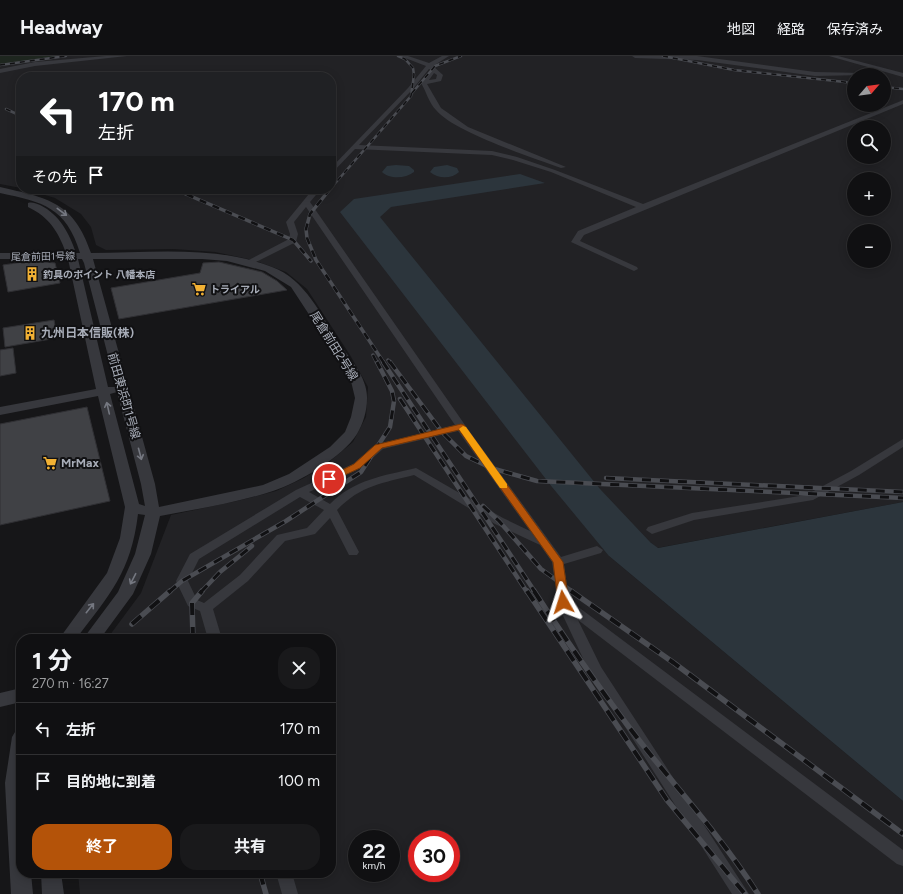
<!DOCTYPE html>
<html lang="ja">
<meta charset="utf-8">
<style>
:root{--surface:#101012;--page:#19191b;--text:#f1f3f6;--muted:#9c9d9f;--line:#303032;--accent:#b45309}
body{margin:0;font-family:Figtree,"Noto Sans JP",sans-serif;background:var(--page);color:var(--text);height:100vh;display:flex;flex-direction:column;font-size:15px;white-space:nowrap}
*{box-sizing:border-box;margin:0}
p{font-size:13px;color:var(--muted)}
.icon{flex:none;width:22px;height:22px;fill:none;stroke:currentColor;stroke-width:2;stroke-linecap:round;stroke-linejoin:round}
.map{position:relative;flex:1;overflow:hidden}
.drawer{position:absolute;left:16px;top:578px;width:320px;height:244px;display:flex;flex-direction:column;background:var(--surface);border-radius:16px;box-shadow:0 2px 10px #0003,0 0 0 1px var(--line)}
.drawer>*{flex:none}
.guide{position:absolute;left:16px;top:16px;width:320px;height:122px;border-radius:16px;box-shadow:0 2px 10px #0003,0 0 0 1px var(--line);background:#202124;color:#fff;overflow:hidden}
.needle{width:26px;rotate:62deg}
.tools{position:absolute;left:847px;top:12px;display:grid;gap:8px}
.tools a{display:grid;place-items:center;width:44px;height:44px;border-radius:50%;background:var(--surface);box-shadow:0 2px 10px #0003,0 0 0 1px var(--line);font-size:20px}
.speed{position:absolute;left:348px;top:774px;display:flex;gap:8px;font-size:20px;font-weight:700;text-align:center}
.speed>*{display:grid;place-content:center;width:52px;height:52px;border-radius:50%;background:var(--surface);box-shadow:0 2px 10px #0003,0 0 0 1px var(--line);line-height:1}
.speed small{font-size:10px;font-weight:400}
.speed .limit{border:6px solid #d22;background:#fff;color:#111}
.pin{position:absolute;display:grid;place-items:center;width:34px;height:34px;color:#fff;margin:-17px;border:2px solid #fff;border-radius:50%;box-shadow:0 1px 4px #0007}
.me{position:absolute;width:44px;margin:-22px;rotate:354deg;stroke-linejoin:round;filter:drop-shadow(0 0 3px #0008)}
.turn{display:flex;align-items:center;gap:14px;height:84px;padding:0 16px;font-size:18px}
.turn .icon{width:52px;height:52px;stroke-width:2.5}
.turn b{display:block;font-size:28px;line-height:34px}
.then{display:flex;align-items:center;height:38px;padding:0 16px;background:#0003;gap:8px;font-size:15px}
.round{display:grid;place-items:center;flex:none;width:42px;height:42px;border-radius:16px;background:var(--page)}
.overview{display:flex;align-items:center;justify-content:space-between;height:68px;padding:0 16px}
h1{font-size:24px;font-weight:700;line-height:30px}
.button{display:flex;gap:8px;margin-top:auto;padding:8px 16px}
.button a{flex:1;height:46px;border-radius:16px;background:var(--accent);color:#fff;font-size:16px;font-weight:700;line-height:46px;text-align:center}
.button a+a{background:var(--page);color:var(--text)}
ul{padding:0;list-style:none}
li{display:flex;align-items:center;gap:12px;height:52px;padding:0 16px;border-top:1px solid var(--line)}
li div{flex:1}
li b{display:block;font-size:15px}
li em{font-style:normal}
header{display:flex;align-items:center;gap:24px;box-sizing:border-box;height:56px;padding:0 20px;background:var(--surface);border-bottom:1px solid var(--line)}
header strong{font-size:19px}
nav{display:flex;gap:22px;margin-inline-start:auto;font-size:14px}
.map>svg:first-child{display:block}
</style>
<header>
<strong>Headway</strong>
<nav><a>地図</a><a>経路</a><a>保存済み</a></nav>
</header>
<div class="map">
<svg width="903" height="838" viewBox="0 0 903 838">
<rect width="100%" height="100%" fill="#161618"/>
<path fill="#222225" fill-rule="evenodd" d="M 0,0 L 903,0 L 903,446 L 657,492 L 650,486 L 609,500 L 903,745 L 903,838 L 80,838 L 78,817 L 331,817 L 331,583 L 107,583 L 141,537 L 171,459 L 237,445 L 276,435 L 304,422 L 329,406 L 353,386 L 366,361 L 368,331 L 350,299 L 307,233 L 286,216 L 253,204 L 215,196 L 174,193 L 106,194 L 96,189 L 91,171 L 81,158 L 55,142 L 25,133 L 331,133 L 331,21 L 21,21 L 21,132 L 0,128 ZM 854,19 L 884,19 L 884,49 L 854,49 ZM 854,71 L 884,71 L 884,101 L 854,101 ZM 854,123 L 884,123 L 884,153 L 854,153 ZM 854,175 L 884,175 L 884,205 L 854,205 ZM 357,783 L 391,783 L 391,817 L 357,817 ZM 417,783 L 451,783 L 451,817 L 417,817 Z"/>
<path fill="#1e261f" d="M 0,0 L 61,0 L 0,8 Z"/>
<path fill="#2c353c" d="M 396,109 L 409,110 L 414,114 L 414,116 C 405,123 389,123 382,116 L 387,110 Z
M 447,109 L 457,112 L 459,116 C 452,123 438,123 430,116 L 434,111 Z
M 520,118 L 545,127 L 391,151 L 380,161 L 600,433 L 650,486 L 658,492 L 903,446 L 903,745 L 609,500 L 552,431 L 340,156 L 354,143 Z"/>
<path fill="#404145" stroke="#303034" d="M 30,205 L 55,207 L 60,227 L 8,236 L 3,209 Z
M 219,206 L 262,216 L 277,225 L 287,234 L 119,263 L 111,232 L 200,217 L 203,207 Z
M 54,264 L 57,282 L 5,291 L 3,272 Z
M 13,292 L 16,317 L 0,320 L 0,294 Z
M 87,351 L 110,445 L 0,469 L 0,368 Z"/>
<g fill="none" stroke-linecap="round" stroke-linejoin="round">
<path fill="#37383d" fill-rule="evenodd" d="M 106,0 L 127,0 L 35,10 L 0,17 L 0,13 L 35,6 Z
M 400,0 L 408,0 L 429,7 L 442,0 L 449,0 L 433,10 L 443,19 L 441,25 L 427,28 L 441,52 L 468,71 L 566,111 L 561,112 C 531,101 454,76 436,54 C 429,47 426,35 421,27 L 431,14 L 429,13 L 412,34 L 359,89 L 492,95 L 517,101 L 555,114 L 643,148 L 901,45 L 903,44 L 903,48 L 584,179 L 580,185 L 637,211 L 638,213 L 634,215 L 571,186 L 578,175 L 636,151 L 551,116 L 513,104 L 492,99 L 355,93 L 331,118 L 331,112 L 408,32 L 426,10 ZM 434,17 L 437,19 L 436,23 L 429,24 Z
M 632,0 L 697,0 L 815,16 L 863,17 L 866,19 L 815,20 L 697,4 L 635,2 Z
M 829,0 L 838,0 L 903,17 L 903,21 Z
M 313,133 L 321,133 L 310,146 L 465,369 L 561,501 L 597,490 L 603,494 L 601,497 L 564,508 L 569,544 L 903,794 L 903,810 L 897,808 L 578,564 L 601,611 L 749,838 L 732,838 L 588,613 L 558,549 L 552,506 L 540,489 L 495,468 L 414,419 C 383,427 361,429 337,454 L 359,496 L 357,499 L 349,499 L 330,462 L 315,478 L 285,485 L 248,525 L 213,553 L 222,583 L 208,583 L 200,555 L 188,550 L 176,525 L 190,498 L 296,434 L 353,408 L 375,389 L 455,369 L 306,151 L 294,166 L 298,178 L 296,186 L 250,209 L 247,209 L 243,207 L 289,183 L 290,178 L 286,166 ZM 458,375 L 530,475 L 503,462 L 416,412 C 383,420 355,423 330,448 L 309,436 L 361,412 L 383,393 ZM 300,441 L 324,454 L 307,472 L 277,479 L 240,519 L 204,547 L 197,544 L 188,525 L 199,503 Z
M 903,383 L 903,391 L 859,419 L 813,444 L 694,464 L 652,478 L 646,474 L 648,471 L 692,457 L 806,439 L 851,415 Z
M 276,817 L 292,817 L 298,838 L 282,838 Z"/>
<path fill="#37383d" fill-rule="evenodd" d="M 0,131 C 48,142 74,146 91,197 C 149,197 217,189 272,211 C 305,223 321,259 339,287 C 350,303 368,322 367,343 C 367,355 363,368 357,378 C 343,401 298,427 273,435 C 236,447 197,453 160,460 L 151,498 L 133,538 L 100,583 L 83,583 L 118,536 L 135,498 L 145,459 L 138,458 C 131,516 110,538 76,583 L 59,583 L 107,517 L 120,482 L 125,451 L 98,340 L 0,359 L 0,351 L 96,333 L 68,203 L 0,203 L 0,197 L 66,197 C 58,175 49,161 28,151 L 28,147 C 32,146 35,147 40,149 C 60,159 69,177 76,197 L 80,197 C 66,151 43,146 0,137 ZM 78,203 L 82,203 L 84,207 L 116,331 L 108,331 ZM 93,203 L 202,203 L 227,205 L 265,215 L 291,231 L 350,321 L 355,342 L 351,361 L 345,376 L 330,391 L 289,418 L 263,429 L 159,451 L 155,428 ZM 117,336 L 141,428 L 145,450 L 139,448 L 110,338 Z
M 21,632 L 21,646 L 0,651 L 0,637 Z
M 21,674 L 21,817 L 31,817 L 33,838 L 11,838 L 5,727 L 12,681 L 15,676 Z
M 41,817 L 61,817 L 64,838 L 42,838 Z"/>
<defs>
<path id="rail-far3" d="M 663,0 L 734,14 L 854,27
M 0,9 L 66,0
M 884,31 L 903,33
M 412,37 L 435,10 L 461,0
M 6,53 L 21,60
M 331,132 L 411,40 L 414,19 L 413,12 L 405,3 L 398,0"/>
<path id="rail-far2" d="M 174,133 L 293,184 L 311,205
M 330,133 L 310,158 L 306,173 L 307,182 L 316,204 L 384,307
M 373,299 L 377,307
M 388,304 L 390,307"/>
<path id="rail-far1" d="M 383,306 L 535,536
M 390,306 L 442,376 L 466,400 L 491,412 L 537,425 L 903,442
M 400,343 L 527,536
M 606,422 L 903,436
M 483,450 L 499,465 L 541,513 L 573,536
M 169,536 L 182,525 L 286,465 L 361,416 L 390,371 L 394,345 L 392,335 L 377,306
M 201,536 L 220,516 L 252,490"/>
<path id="rail" d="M 527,535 L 667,744 L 745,838
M 534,535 C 572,593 611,650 654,703 C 691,748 727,790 758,838
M 571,535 L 674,607 L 903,778
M 132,568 L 170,535
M 193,583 L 192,547 L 202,535
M 260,817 L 266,838"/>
</defs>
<use href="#rail-far3" stroke="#4a4c52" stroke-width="2.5"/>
<use href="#rail-far2" stroke="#4a4c52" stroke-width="3.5"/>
<use href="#rail-far1" stroke="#4a4c52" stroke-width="4.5"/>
<use href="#rail" stroke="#4a4c52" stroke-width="5.5"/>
<use href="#rail-far3" stroke="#111113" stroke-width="1.5" stroke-dasharray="5" stroke-linecap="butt"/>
<use href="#rail-far2" stroke="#111113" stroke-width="2.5" stroke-dasharray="7" stroke-linecap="butt"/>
<use href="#rail-far1" stroke="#111113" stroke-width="3" stroke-dasharray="9" stroke-linecap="butt"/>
<use href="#rail" stroke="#111113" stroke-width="4" stroke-dasharray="12" stroke-linecap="butt"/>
</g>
<defs><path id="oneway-shaft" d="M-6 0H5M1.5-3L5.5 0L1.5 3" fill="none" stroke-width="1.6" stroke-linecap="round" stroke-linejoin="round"/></defs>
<g stroke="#757881">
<use href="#oneway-shaft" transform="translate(62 156) rotate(37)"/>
<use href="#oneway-shaft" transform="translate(108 352) rotate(-103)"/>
<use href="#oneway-shaft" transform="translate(140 398) rotate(75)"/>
<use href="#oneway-shaft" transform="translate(133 523) rotate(117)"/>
<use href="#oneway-shaft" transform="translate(90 552) rotate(-51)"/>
</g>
<path fill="#b45309" stroke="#753606" d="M 461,368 L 464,369 L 563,506 L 569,546 L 567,549 L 563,550 L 558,546 L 553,506 L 459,374 L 382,392 L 360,412 L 332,425 L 329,426 L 324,423 L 354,408 L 375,389 Z"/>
<path fill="#f59e0b" d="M 463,370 L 466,371 L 507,428 L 507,432 L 500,432 L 459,373 Z"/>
<defs>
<symbol id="building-bare" viewBox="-9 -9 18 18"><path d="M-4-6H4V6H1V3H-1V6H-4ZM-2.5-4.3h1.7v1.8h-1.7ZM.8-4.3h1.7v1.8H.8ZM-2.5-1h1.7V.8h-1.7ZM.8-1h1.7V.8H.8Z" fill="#f2b134" stroke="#111113" stroke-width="2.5" paint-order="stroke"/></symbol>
<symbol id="supermarket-bare" viewBox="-9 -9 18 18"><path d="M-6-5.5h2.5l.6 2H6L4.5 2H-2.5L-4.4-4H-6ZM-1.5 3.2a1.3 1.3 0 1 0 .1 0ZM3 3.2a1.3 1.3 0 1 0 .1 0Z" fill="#f2b134" stroke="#111113" stroke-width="2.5" paint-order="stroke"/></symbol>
</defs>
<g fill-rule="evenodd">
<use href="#building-bare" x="22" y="208" width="20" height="20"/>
<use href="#supermarket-bare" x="189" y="223" width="20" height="20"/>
<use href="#building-bare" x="20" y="267" width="20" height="20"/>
<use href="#supermarket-bare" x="40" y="397" width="20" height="20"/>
</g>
<g text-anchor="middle" stroke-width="4" stroke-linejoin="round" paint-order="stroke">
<g font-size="10" fill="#a8adb8" stroke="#111113">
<text transform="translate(43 200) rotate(-1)" y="4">尾倉前田1号線</text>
</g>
<g font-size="10" font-weight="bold" fill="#a8adb8" stroke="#111113" text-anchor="start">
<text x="43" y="222">釣具のポイント 八幡本店</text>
<text x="210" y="237">トライアル</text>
</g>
<g font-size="12" font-weight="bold" fill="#a8adb8" stroke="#111113" text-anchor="start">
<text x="41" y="281">九州日本信販(株)</text>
<text x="61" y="411">MrMax</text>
</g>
<g font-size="12" fill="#a8adb8" stroke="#111113">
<text transform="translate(334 290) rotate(58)" y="4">尾倉前田2号線</text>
<text transform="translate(124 340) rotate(74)" y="4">前田東浜町1号線</text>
</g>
</g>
</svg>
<div class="tools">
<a><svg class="needle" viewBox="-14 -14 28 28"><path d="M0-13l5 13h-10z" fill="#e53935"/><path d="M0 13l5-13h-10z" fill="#9c9d9f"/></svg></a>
<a><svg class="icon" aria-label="search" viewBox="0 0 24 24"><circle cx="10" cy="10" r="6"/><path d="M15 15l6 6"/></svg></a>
<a>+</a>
<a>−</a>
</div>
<div class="speed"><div>22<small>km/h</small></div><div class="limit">30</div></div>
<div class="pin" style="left:329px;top:423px;background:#d93025"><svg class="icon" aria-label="arrive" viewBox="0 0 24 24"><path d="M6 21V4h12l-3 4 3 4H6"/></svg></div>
<svg class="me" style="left:563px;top:546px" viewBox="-20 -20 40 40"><path d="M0-17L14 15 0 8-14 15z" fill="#b45309" stroke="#fff" stroke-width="4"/></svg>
<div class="guide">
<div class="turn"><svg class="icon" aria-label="left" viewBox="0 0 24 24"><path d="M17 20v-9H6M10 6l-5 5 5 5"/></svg><div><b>170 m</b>左折</div></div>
<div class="then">その先<svg class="icon" aria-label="arrive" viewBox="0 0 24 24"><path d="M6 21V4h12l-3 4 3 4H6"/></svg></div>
</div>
<section class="drawer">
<div class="overview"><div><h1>1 分</h1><p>270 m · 16:27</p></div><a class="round"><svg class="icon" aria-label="close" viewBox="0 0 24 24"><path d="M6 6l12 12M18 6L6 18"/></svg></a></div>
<ul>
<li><svg class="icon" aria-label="left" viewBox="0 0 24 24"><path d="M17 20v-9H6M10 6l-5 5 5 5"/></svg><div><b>左折</b></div><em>170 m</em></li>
<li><svg class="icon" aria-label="arrive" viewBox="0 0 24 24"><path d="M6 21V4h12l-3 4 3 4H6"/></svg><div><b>目的地に到着</b></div><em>100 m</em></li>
</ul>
<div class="button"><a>終了</a><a>共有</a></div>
</section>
</div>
